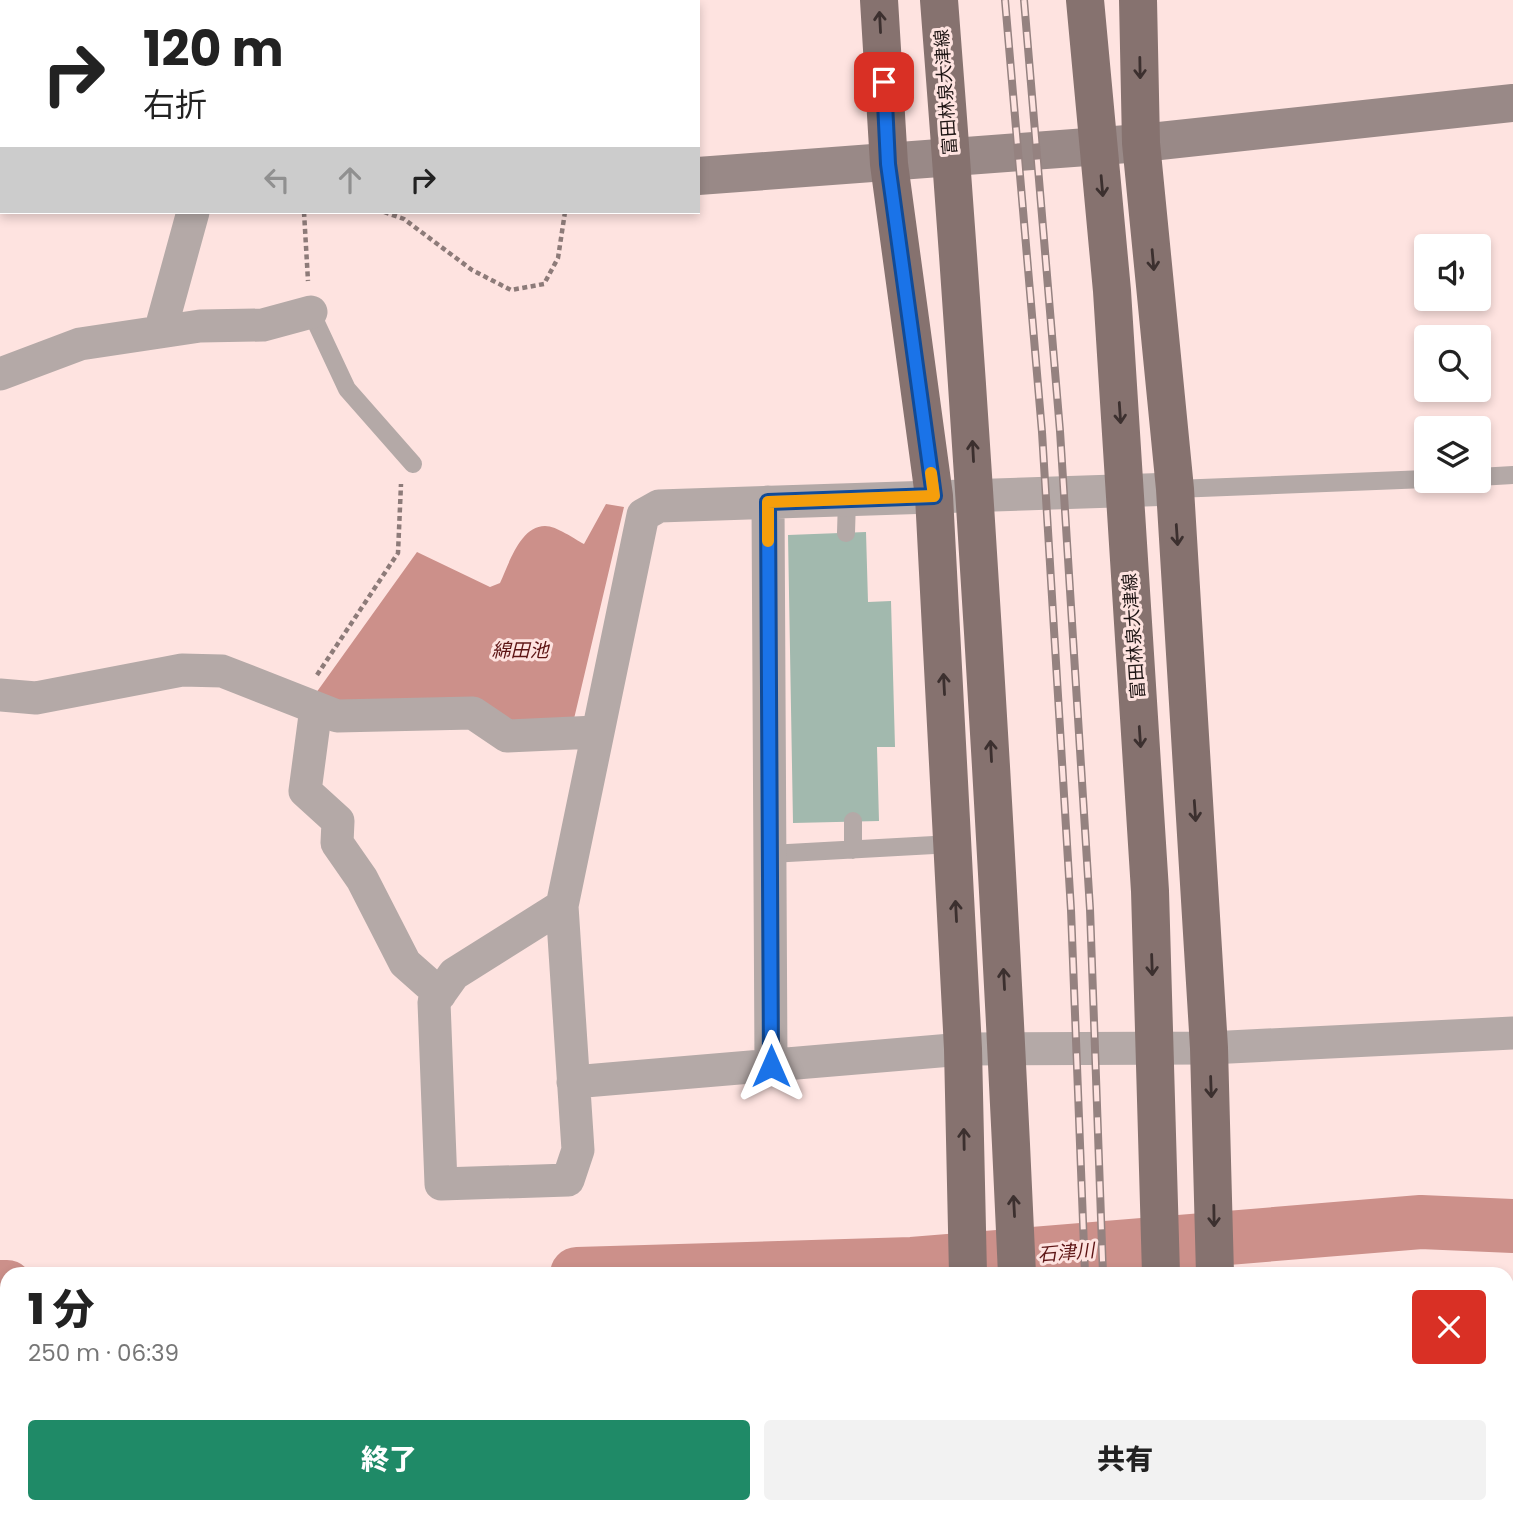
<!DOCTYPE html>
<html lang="ja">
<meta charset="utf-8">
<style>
:root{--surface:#fff;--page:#f2f2f2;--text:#222;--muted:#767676;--accent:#1f8a67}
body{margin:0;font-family:Poppins,"Noto Sans JP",sans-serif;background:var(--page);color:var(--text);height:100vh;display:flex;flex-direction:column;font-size:26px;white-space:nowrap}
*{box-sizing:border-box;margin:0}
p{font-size:23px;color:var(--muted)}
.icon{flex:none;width:38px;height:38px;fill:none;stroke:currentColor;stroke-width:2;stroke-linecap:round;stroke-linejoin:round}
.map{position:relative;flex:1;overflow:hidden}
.panel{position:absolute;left:0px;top:1267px;width:1514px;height:247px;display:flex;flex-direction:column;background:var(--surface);border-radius:21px 21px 0 0;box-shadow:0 4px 10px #0003}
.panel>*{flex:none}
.banner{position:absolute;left:0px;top:0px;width:700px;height:214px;box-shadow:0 4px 10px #0003;background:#fff;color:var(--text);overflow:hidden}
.buttons{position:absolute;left:1414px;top:234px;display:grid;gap:14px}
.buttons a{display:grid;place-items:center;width:77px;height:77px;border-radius:7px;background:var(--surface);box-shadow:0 4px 10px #0003;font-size:35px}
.pin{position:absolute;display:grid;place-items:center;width:60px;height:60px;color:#fff;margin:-30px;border-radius:14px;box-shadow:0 4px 10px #0006}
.me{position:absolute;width:77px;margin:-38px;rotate:0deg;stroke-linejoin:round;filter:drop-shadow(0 0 5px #0008)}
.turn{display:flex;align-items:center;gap:24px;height:147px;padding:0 28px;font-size:32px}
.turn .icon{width:91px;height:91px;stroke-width:2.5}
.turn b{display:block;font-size:49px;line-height:60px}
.lanes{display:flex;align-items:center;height:66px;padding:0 28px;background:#0003;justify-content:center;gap:35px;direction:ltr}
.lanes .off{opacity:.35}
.round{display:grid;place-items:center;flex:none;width:74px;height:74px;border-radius:7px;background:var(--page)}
.head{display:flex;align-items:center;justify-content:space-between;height:119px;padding:0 28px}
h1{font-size:42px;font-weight:800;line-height:52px}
.primary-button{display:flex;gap:14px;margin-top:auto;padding:14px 28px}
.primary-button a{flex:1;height:80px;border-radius:7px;background:var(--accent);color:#fff;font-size:28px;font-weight:800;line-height:80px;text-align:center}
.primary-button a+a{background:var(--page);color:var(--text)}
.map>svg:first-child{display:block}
</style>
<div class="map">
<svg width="1513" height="1513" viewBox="0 0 1513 1513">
<rect width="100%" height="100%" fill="#fee3e0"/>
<path fill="#f8d4d1" d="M 235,1507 L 326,1507 L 325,1513 L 235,1513 Z"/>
<path fill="#cc908a" d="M 606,504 L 624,507 L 573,723 L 506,721 L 333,704 L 316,693 L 417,552 L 490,587 L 500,583 C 509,564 520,526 545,526 C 557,526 574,539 584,544 Z"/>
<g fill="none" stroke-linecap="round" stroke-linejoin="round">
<path stroke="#cc908a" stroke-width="54" d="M 577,1274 L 912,1264 L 1421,1222 L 1513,1226
M 0,1287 L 7,1287"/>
</g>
<path fill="#a2b9ae" d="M 866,532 L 868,602 L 891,601 L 895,747 L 877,747 L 879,821 L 793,823 L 788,535 Z
M 1507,1423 L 1513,1423 L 1513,1513 L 1450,1513 L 1450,1507 L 1507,1507 Z
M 245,1507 L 308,1507 L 308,1513 L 245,1513 Z
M 497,1507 L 893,1507 L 893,1513 L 497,1513 Z"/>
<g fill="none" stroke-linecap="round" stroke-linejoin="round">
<path stroke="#8d7b79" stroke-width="4.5" stroke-dasharray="5 3.5" stroke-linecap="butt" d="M 304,212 L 308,281
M 384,212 L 404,219 L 472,270 L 511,290 L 544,284 L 558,258 L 565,212
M 317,675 L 398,553 L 401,484"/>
<path stroke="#b4a9a7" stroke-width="18" d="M 226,0 L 228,0
M 311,312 L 347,389 L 413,464
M 1479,477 L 1513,475
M 1175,489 L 1426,479
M 846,533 L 847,499
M 853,850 L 853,821
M 770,854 L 952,844
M 118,1507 L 122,1513
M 460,1507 L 460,1513
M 1320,1513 L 1320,1507"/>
<path stroke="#b4a9a7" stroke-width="33" d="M 160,332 L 193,212
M 0,374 L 80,344 L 200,326 L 263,325 L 311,312
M 768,502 L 771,1066
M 0,695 L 36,698 L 182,670 L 222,671 L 337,716 L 473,713 L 507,736 L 596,732
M 316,708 L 305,791 L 338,821 L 337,843 L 362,879 L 405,963 L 440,994
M 562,906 L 454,974 L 434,1002 L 441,1184 L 568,1180 L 578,1150 L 562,906 L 643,515 L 659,506 L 1175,489
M 573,1082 L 963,1049 L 1209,1048 L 1513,1033
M 425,1507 L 425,1513"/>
<path stroke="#998987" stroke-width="38" d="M 328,2 L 329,0
M 0,35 L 2,35
M 698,176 L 1141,143 L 1513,103"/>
<path stroke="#86726f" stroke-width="38" d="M 879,0 L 889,164 L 934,496 L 963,1049 L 968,1274
M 939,0 C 972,424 998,849 1017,1274
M 1085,0 L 1112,291 L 1150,891 L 1161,1274
M 1138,0 L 1141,143 L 1175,489 L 1209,1048 L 1215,1274
M 1507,1334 L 1513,1334
M 0,1380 L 7,1380
M 1507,1386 L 1513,1386
M 0,1419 L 7,1419
M 974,1507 L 974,1513
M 1024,1507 L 1024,1513
M 1167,1507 L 1167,1513
M 1213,1513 L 1213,1507"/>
<defs>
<path id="rail" d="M 1005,0 L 1042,432 L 1071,910 L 1085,1274
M 1024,0 L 1060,431 L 1090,909 L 1103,1274
M 1085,1513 L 1085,1507
M 1103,1513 L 1103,1507"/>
</defs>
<use href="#rail" stroke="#958280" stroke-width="8"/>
<use href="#rail" stroke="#fee3e0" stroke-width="5" stroke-dasharray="16" stroke-linecap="butt"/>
</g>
<defs><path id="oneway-shaft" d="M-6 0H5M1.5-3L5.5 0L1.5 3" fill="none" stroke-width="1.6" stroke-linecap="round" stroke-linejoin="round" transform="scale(1.75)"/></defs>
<g stroke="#3c302f">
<use href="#oneway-shaft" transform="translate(880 22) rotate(-93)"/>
<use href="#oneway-shaft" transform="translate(1140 68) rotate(89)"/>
<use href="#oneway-shaft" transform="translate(1102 186) rotate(85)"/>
<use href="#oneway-shaft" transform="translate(1153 260) rotate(85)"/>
<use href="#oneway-shaft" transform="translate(1120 413) rotate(86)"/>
<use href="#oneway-shaft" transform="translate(973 451) rotate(-93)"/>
<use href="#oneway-shaft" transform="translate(1177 535) rotate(86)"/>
<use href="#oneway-shaft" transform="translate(944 684) rotate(-93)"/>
<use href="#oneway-shaft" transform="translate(1140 737) rotate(86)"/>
<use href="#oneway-shaft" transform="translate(991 751) rotate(-93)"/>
<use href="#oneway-shaft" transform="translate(1195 811) rotate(86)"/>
<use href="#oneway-shaft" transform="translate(956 911) rotate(-93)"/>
<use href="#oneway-shaft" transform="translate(1152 965) rotate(88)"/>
<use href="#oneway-shaft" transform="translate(1004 979) rotate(-93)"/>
<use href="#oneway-shaft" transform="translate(1211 1087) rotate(88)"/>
<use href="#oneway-shaft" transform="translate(964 1139) rotate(-91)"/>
<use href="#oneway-shaft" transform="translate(1014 1206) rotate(-93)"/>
<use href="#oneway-shaft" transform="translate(1214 1216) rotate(89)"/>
</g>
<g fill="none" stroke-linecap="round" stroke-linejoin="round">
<defs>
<path id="route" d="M 771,1066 L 768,502 L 934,496 L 888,164 L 884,82"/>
</defs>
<use href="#route" stroke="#114b97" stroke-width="18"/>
<use href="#route" stroke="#1a73e8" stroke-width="12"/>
<path stroke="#f59e0b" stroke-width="12" d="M 768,541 L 768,502 L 934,496 L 931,473"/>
</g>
<g text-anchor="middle" stroke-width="6" stroke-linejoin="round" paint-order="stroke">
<g font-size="18" fill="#1d1413" stroke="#fee3e0">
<text transform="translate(946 92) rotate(-94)" y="6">富田林泉大津線</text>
<text transform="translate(1134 636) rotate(-94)" y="6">富田林泉大津線</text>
</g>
<g font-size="19" font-style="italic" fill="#5d1414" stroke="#fee3e0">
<text x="520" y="657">綿田池</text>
<text transform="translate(1066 1252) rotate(-5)" y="7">石津川</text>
</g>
</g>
</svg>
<div class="buttons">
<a><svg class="icon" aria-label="sound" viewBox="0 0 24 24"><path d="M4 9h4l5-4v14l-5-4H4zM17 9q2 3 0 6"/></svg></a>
<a><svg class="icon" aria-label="search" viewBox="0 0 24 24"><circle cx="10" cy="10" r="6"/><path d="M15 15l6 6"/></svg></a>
<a><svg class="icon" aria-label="layers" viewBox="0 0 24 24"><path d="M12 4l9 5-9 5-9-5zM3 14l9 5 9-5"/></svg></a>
</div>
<div class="pin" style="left:884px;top:82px;background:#d93025"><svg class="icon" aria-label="arrive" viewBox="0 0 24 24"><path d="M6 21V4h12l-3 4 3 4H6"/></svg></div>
<svg class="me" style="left:771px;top:1066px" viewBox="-20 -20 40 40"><path d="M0-17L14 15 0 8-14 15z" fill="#1a73e8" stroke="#fff" stroke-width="4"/></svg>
<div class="banner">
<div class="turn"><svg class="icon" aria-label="right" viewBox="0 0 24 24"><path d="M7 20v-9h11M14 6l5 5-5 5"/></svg><div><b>120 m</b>右折</div></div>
<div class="lanes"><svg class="icon off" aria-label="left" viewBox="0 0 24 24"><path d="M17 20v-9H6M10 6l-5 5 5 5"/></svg><svg class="icon off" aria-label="ahead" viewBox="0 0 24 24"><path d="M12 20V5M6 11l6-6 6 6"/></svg><svg class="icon" aria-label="right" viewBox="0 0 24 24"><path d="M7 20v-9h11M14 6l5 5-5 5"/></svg></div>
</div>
<section class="panel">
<div class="head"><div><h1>1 分</h1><p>250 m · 06:39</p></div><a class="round" style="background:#d93025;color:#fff"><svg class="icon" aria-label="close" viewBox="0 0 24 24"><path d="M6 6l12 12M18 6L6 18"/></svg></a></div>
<div class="primary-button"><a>終了</a><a>共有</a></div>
</section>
</div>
